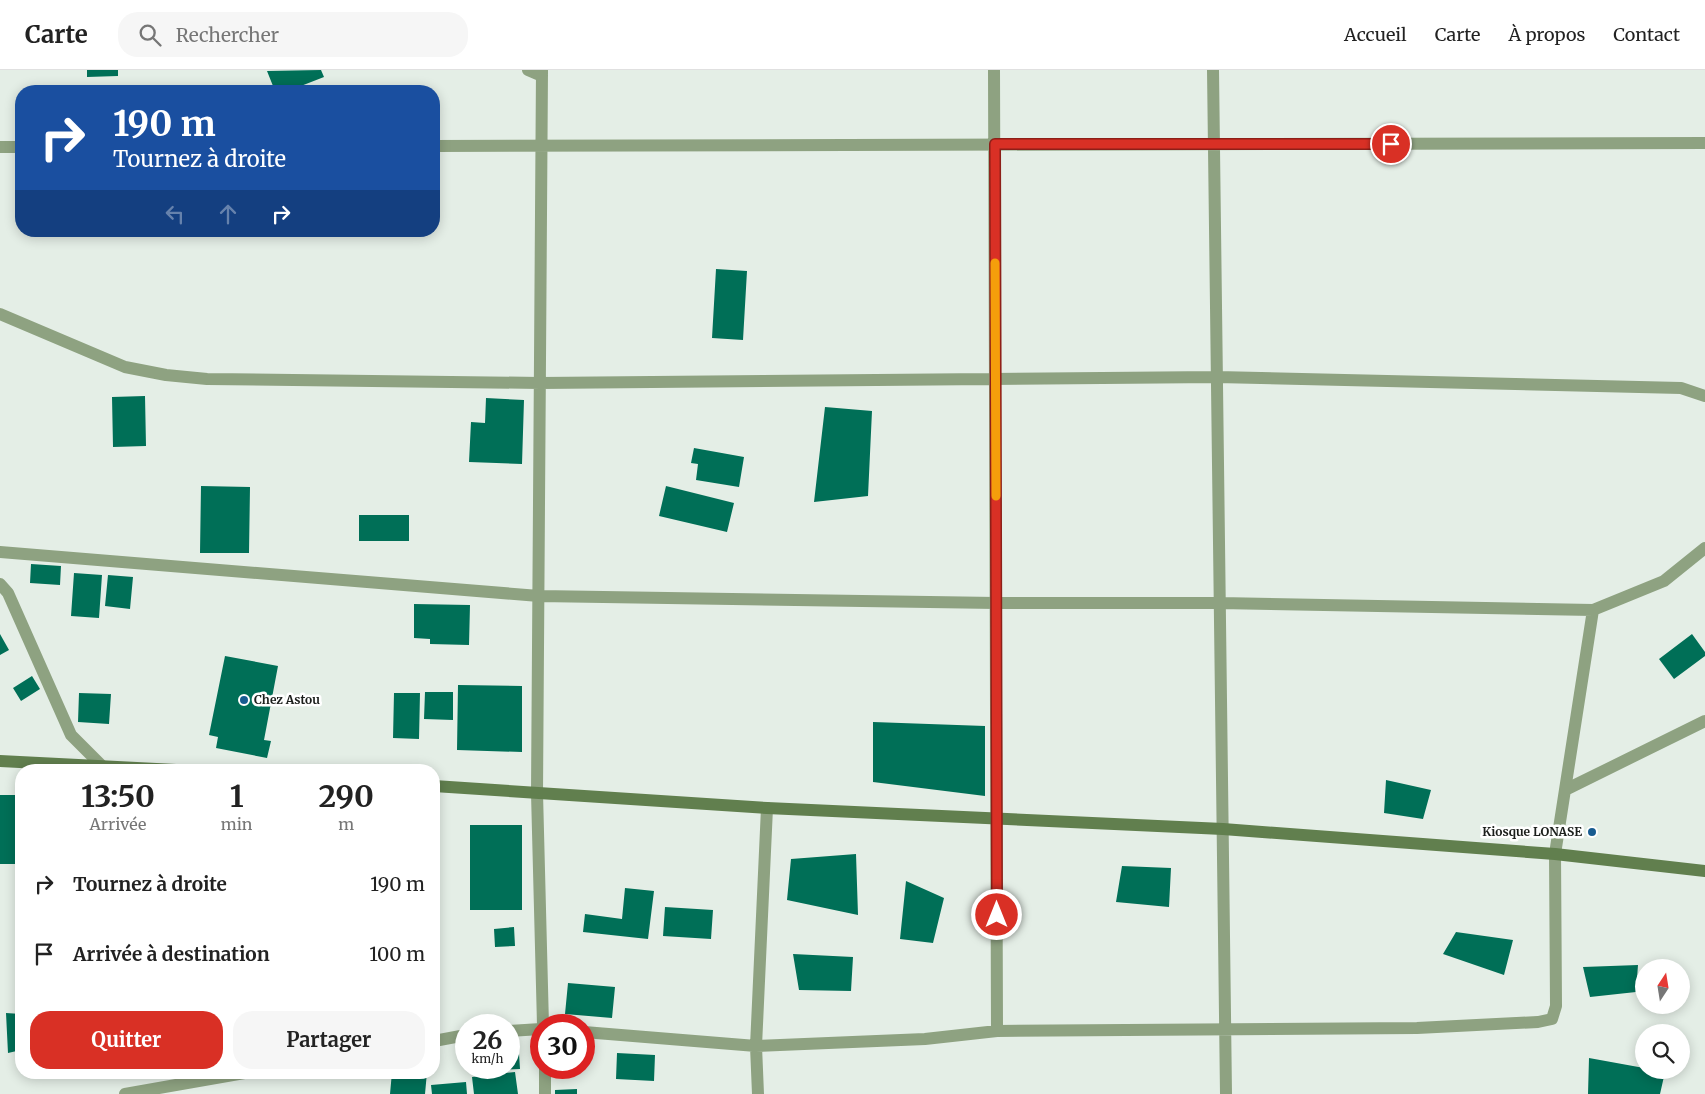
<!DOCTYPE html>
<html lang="fr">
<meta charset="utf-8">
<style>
:root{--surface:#fff;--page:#f6f6f6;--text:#222;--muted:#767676;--line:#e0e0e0;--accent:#d93025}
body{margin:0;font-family:Merriweather,serif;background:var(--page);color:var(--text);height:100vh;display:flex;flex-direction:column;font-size:19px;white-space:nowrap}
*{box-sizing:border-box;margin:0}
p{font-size:16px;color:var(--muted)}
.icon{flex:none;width:28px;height:28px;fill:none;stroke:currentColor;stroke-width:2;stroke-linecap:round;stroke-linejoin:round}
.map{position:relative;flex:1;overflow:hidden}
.side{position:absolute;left:15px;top:694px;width:425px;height:315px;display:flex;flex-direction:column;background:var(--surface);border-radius:20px;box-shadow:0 2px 12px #0003}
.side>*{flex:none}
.top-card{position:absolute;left:15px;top:15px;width:425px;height:152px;border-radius:20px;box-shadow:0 2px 12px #0003;background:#1a4fa0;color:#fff;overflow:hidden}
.needle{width:32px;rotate:12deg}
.tools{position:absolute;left:1635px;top:889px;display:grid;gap:10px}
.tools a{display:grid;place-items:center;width:55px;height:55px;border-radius:50%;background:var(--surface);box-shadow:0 2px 12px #0003;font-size:25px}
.speed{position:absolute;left:455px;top:944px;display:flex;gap:10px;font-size:25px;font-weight:700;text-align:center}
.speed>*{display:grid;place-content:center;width:65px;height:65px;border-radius:50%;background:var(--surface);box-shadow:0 2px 12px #0003;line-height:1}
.speed small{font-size:12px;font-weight:400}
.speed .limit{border:8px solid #d22;background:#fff;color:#111}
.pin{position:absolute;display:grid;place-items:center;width:42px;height:42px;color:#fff;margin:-21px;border:2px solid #fff;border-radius:50%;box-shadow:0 1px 5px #0007}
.me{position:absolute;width:55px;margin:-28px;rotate:0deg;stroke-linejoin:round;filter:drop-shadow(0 0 4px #0008)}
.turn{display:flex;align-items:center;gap:18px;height:105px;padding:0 15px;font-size:22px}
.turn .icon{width:65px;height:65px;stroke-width:2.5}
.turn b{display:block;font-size:35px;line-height:42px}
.lanes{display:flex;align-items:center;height:48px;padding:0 15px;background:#0003;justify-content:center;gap:25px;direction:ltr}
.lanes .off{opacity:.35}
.eta{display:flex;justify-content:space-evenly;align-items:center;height:85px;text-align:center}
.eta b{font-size:30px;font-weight:700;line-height:35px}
.primary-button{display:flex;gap:10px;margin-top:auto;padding:10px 15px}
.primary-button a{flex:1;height:58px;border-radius:20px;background:var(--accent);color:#fff;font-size:20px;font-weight:700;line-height:58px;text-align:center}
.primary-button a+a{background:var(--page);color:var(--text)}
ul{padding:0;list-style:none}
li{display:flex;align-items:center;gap:15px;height:70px;padding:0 15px}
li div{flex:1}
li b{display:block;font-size:19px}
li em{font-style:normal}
header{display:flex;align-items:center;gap:30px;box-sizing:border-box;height:70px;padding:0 25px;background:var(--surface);border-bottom:1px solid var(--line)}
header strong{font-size:24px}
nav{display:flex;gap:28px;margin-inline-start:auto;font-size:18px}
.search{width:350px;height:45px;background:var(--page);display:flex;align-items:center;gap:12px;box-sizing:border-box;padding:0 18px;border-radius:20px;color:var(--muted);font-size:19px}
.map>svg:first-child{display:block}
</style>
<header>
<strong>Carte</strong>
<div class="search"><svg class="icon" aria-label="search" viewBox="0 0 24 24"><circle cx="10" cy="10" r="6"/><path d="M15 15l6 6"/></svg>Rechercher</div>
<nav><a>Accueil</a><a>Carte</a><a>À propos</a><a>Contact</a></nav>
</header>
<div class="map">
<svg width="1705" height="1024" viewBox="0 0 1705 1024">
<rect width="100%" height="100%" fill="#e4eee6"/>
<path fill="#006f57" d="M 87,0 L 118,0 L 118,6 L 87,7 Z
M 321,0 L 324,7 L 288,21 L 275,21 L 267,1 Z
M 716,199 L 747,201 L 743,270 L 712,268 Z
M 145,326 L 146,376 L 113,377 L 112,327 Z
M 486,328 L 524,330 L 522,394 L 469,392 L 471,352 L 485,353 Z
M 825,337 L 872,341 L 868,426 L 814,432 Z
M 694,378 L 744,387 L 739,417 L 696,410 L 698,394 L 691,393 Z
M 201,416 L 250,417 L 249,483 L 200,483 Z
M 666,416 L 734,433 L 727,462 L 659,446 Z
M 359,445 L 409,445 L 409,471 L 359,471 Z
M 31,494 L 61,496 L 60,515 L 30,513 Z
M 74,503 L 102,505 L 99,548 L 71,546 Z
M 108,505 L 133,507 L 130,539 L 105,536 Z
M 414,534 L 470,535 L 469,575 L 430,574 L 430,569 L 414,568 Z
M 0,564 L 9,580 L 0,585 Z
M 1692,564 L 1705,582 L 1705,586 L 1674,609 L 1659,589 Z
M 225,586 L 278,596 L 264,670 L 271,671 L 267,688 L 216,678 L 218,667 L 209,665 Z
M 32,606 L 40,619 L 21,631 L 13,618 Z
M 458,615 L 522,616 L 522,682 L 457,680 Z
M 425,622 L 453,622 L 453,650 L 424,649 Z
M 79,623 L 111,624 L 109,654 L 78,652 Z
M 394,623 L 420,623 L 419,669 L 393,668 Z
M 873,652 L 985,656 L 985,726 L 873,712 Z
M 1386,710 L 1431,720 L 1423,749 L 1384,743 Z
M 0,725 L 21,725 L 21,794 L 0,794 Z
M 470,755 L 522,755 L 522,840 L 470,840 Z
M 856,784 L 858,845 L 787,830 L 791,789 Z
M 1122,796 L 1171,798 L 1169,837 L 1116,832 Z
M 906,811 L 944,828 L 933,873 L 900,869 Z
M 625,818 L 654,821 L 648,869 L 583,862 L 585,844 L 622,849 Z
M 665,837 L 713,840 L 711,869 L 663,866 Z
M 514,857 L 515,876 L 495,877 L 494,859 Z
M 1456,862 L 1513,870 L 1504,905 L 1443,884 Z
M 793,884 L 853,887 L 851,921 L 799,920 Z
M 1638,895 L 1636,922 L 1590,927 L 1583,897 Z
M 568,913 L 615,917 L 612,948 L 565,944 Z
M 6,943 L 21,944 L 21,980 L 8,983 Z
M 509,968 L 518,968 L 520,999 L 477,1001 L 477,998 L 509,998 Z
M 617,983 L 655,985 L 654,1011 L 616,1009 Z
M 1589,988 L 1644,998 L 1644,1000 L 1665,1002 L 1660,1024 L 1588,1024 Z
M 392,1002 L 427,1002 L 425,1024 L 390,1024 Z
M 515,1002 L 518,1024 L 474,1024 L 472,1007 Z
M 466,1012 L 467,1024 L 432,1024 L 431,1015 Z
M 577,1019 L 577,1024 L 555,1024 L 555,1020 Z"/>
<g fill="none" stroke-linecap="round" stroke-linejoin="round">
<path stroke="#8ea281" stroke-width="12" d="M 528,0 L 542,6
M 542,0 L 537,723 L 543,955
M 994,0 L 997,961
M 1213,0 L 1226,1024
M 434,76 L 1705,73
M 0,77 L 21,77
M 0,244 L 125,297 L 166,305 L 207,309 L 540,313 L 1217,307 L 1681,318 L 1705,326
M 0,482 L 539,526 L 996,533 L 1220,533 L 1593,540 L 1664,511 L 1705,478
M 0,514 L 8,523 L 71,665 L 101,695
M 1565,720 L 1705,651
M 509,961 L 541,959
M 584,962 L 756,976 L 925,969 L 997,961 L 1417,958 L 1538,952 L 1552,949 L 1556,936 L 1555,784 L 1593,540
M 434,971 L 466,965
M 545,998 L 545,1024
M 125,1024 L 250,1002
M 758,1024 L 756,976 L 767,738"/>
<path stroke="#617f4e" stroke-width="12" d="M 0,691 L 176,700
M 434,716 L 767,738 L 1223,759 L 1555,784 L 1705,801"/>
</g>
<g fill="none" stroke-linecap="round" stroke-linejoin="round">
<defs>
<path id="route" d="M 997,845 L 995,74 L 1391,74"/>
</defs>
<use href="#route" stroke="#8d1f18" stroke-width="12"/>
<use href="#route" stroke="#d93025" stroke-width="9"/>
<path stroke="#f59e0b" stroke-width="9" d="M 995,193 L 996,426"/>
</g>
<g fill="#175b90" stroke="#fff" stroke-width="2">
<circle cx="244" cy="630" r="5"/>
<circle cx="1592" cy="762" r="5"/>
</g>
<g text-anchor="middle" stroke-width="5" stroke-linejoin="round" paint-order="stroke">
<g font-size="12" font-weight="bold" fill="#1c1f1c" stroke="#fff" text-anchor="start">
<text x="254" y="634">Chez Astou</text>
<text x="1582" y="766" text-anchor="end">Kiosque LONASE</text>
</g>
</g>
</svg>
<div class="tools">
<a><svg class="needle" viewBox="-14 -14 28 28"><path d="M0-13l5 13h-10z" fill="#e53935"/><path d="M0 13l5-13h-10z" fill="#767676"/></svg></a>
<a><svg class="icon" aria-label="search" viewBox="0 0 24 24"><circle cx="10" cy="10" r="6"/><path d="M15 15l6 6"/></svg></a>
</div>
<div class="speed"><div>26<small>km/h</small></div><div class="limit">30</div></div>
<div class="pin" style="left:1391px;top:74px;background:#d93025"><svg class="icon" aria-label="arrive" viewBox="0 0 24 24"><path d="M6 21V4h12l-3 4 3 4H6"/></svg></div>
<svg class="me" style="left:997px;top:845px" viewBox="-20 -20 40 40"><circle r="17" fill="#d93025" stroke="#fff" stroke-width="3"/><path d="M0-11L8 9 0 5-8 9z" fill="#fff"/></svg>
<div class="top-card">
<div class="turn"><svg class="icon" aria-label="right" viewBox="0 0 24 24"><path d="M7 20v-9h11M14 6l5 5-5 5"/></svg><div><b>190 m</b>Tournez à droite</div></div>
<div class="lanes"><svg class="icon off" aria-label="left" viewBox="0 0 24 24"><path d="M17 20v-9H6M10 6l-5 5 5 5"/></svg><svg class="icon off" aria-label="ahead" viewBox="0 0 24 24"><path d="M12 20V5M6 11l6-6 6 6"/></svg><svg class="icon" aria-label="right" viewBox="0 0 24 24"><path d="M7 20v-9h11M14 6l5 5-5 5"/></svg></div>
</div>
<section class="side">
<div class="eta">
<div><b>13:50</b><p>Arrivée</p></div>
<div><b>1</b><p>min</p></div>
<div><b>290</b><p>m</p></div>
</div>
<ul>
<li><svg class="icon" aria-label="right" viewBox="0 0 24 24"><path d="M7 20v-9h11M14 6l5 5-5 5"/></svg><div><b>Tournez à droite</b></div><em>190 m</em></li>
<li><svg class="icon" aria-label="arrive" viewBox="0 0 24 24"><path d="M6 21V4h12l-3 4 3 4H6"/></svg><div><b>Arrivée à destination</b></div><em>100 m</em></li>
</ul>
<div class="primary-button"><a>Quitter</a><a>Partager</a></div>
</section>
</div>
